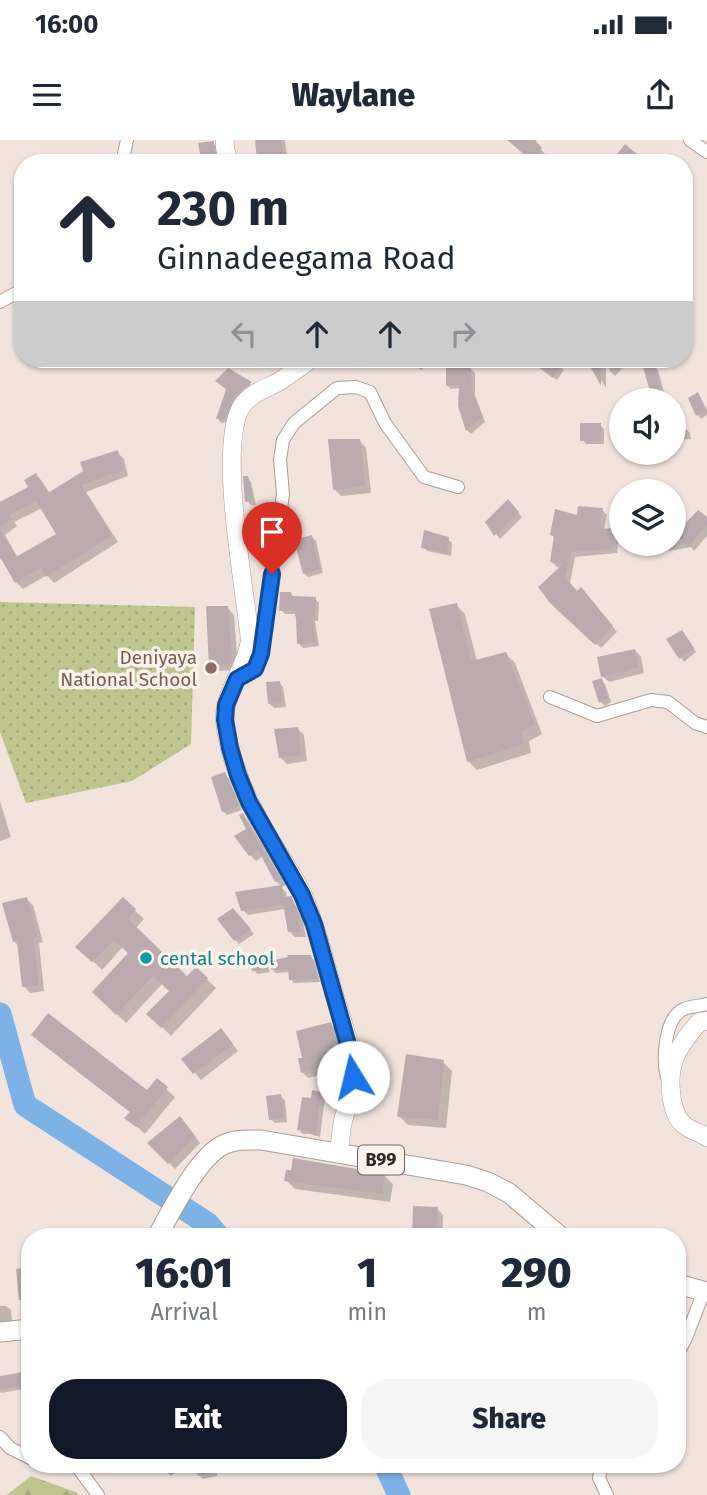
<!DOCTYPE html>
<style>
:root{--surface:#fff;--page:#f6f6f7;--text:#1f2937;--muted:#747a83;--accent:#111827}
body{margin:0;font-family:"Fira Sans",sans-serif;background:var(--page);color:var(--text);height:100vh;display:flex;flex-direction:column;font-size:26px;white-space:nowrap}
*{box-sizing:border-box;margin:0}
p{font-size:23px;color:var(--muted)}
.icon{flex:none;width:38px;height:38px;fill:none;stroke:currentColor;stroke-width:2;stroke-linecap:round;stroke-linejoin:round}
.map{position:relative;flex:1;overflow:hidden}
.panel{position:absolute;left:21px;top:1088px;width:665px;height:245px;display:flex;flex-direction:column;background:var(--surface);border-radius:28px;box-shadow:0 2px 5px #0004}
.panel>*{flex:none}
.hud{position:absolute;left:14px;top:14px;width:679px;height:214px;border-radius:28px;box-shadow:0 2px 5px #0004;background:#fff;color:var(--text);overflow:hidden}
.controls{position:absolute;left:609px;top:248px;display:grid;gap:14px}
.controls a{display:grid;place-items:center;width:77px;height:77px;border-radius:50%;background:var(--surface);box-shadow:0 2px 5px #0004;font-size:35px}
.pin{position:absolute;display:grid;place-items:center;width:60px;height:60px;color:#fff;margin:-72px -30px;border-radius:50% 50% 50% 0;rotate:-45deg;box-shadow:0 0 7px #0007}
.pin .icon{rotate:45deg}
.me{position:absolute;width:77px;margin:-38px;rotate:351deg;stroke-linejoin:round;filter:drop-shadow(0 0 5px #0008)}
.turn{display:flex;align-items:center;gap:24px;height:147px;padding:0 28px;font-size:32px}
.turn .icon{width:91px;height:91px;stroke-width:2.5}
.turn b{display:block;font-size:49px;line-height:60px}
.lanes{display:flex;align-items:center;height:66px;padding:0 28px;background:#0003;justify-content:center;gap:35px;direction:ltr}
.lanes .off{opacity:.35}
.eta{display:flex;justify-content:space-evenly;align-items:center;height:119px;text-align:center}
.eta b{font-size:42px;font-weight:800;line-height:49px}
.primary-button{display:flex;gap:14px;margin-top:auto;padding:14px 28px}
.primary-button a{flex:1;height:80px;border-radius:28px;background:var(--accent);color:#fff;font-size:28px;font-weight:800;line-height:80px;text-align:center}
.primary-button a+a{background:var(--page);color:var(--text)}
.status{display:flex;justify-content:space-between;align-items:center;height:49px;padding:0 35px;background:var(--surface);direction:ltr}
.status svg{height:19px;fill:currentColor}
header{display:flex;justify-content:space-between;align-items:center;height:91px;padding:0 28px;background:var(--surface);font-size:32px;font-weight:800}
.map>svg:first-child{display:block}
</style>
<div class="status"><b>16:00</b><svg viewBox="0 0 49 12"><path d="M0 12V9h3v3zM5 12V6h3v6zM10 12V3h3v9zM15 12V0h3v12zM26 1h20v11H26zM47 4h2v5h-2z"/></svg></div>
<header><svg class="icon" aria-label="menu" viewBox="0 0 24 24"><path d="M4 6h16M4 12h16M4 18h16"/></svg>Waylane<svg class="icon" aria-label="share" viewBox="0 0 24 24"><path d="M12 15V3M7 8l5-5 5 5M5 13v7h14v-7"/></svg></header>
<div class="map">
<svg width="707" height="1355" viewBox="0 0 707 1355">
<defs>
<pattern id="forest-firs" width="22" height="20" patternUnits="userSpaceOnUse" patternTransform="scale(1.75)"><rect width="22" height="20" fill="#bfc58f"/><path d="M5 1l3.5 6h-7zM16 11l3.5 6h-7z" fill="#a4a97b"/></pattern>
<pattern id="park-dots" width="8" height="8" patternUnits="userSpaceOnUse" patternTransform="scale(1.75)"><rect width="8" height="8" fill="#bfc58f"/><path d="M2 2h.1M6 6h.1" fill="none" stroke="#a4a97b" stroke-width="1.8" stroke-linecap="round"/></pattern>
</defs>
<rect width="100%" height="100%" fill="#f2e3dd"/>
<path fill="url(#forest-firs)" d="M 31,1336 L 78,1353 L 77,1355 L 7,1355 Z"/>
<path fill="url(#park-dots)" d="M 0,462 L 195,467 L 191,604 L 132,641 L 26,663 L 0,592 Z"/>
<path fill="#0003" fill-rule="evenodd" d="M 257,0 L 285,0 L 288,23 L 263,23 L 259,19 Z
M 509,0 L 533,0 L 545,14 L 538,23 L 536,23 Z
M 213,3 L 217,7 L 219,23 L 204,23 Z
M 365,16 L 370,23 L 349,23 Z
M 406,219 L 431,219 L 421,230 Z
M 546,219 L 551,219 L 564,230 L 557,240 L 539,226 Z
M 588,219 L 631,219 L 615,236 L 610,231 L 609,228 L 606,228 L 606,248 Z
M 654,226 L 658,230 L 664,252 L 656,254 L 651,250 Z
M 471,229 L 475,233 L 475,255 L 485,282 L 471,294 L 467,290 L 459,265 L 460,248 L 451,249 L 447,245 Z
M 228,230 L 254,247 L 229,282 L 221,283 L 218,279 L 228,249 Z
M 697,255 L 701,259 L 707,270 L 707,275 L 701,279 L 698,275 L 690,259 Z
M 600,285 L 604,289 L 604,304 L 586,304 L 582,300 Z
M 674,289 L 686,289 L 690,293 L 691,299 L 674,300 Z
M 360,301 L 366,308 L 371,353 L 341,356 L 334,349 Z
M 117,312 L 124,319 L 128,336 L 86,352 L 118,402 L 54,443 L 47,435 L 23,449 L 16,442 L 2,417 L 0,420 L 0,361 L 1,363 L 30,348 L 36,335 L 42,341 L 50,354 ZM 42,368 L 58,395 L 18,418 L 5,395 L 17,386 L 14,382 Z
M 247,337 L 251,342 L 256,365 L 251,365 L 247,361 Z
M 508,362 L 522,377 L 500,399 L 487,382 Z
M 602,370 L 607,375 L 604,390 L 614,390 L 619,395 L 617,413 L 575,417 L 570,443 L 578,453 L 586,454 L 617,492 L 601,508 L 551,462 L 562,428 L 557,427 L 552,422 L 555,399 L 552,395 L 579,378 Z
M 698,372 L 707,380 L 707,396 L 694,411 L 691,407 L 653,414 L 647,408 L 647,404 L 674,404 L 674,380 L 676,382 L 676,395 Z
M 312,397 L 316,401 L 323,433 L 308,437 L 304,433 Z
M 448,399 L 452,403 L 451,416 L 427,411 L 423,407 Z
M 291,454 L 295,458 L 315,459 L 319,463 L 318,481 L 315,481 L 319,506 L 303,508 L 299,504 L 296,474 L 285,474 L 281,470 Z
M 456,465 L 465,474 L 477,521 L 506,514 L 515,523 L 542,594 L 529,601 L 531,613 L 477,630 L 468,621 Z
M 228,468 L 234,475 L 238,527 L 237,530 L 217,531 L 211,525 Z
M 686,496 L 696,512 L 684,522 L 669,499 Z
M 635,510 L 641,517 L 644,533 L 609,542 L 602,536 Z
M 601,540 L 605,544 L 611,562 L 605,566 L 601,562 Z
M 279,543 L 283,547 L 286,567 L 274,568 L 270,564 Z
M 298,589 L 304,595 L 307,621 L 287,624 L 281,618 Z
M 225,634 L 229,639 L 242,670 L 227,675 L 223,671 Z
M 0,661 L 11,697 L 0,701 Z
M 242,675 L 248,681 L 286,745 L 282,747 L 276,741 L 263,716 L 256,721 L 250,715 L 248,689 Z
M 281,747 L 286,752 L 287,759 L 290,758 L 297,767 L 302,777 L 306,797 L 295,797 L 290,792 L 285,769 L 248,775 L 243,770 Z
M 26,759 L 33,765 L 43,802 L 39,803 L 44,851 L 30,853 L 24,846 L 19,807 L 14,801 Z
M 123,759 L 144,779 L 135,789 L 187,839 L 196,829 L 216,848 L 171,896 L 149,874 L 171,851 L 163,843 L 126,883 L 94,852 L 130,813 L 123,807 L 102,830 L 78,807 Z
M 237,775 L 254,794 L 239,804 L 235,800 Z
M 311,817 L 315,821 L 320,842 L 294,843 L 291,839 L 290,832 L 276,833 L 273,830 Z
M 263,819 L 267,824 L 270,832 L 258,834 L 254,830 Z
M 330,884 L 336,889 L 343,914 L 346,937 L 334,939 L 328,933 L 308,938 L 302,932 L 304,919 Z
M 33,895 L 148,952 L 157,941 L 175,957 L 145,994 L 127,978 L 131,973 L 41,903 Z
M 227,897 L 238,911 L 201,940 L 184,919 Z
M 443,922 L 452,931 L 446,988 L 408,985 L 399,976 Z
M 321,953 L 325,957 L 320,997 L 310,994 L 303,994 L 299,990 Z
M 280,956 L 285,960 L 287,982 L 275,983 L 271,979 Z
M 186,984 L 200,1003 L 175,1029 L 150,1003 Z
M 384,1035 L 393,1044 L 390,1062 L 295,1049 L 286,1040 Z
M 415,1068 L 437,1069 L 443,1075 L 442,1097 L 413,1097 Z
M 30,1129 L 30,1163 L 25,1164 L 21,1159 Z
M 0,1166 L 6,1166 L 11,1170 L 12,1182 L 0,1184 Z
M 30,1204 L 30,1277 L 26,1274 L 23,1249 L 1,1253 L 0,1251 L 0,1238 L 29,1233 L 26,1205 Z
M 162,1325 L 179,1325 L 181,1329 L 171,1336 L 164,1330 Z
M 197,1325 L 216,1325 L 217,1336 L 203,1339 L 199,1335 Z"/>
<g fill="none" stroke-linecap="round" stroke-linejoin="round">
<path stroke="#7db2e6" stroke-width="23" d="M 0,874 L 25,965 L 208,1084 L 219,1097
M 385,1325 L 399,1355"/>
</g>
<path fill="#bbabaf" d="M 255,0 L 281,0 L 284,17 L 257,19 Z
M 507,0 L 535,0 L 542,8 L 533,22 Z
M 214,1 L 214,11 L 217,23 L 202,23 L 198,3 Z
M 625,4 L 648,23 L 610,23 Z
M 544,219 L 554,219 L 561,225 L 553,238 L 537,226 Z
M 586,219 L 601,219 L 601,246 Z
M 655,224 L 661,249 L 650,251 L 643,227 Z
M 446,227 L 471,227 L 472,249 L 482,277 L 466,291 L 458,266 L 459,245 L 446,246 Z
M 228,228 L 252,242 L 235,255 L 225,279 L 216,279 L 226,249 L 215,241 Z
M 698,252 L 706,270 L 696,276 L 688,258 Z
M 580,283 L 601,283 L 601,301 L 580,301 Z
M 328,299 L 360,299 L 365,346 L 333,350 Z
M 118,310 L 123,330 L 81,345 L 112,395 L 46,437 L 41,428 L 15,443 L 0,417 L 0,389 L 16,417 L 56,394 L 36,361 L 9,375 L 12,379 L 0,387 L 0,362 L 28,347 L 24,340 L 36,333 L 48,353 L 83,331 L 80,322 Z
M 243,336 L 248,336 L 253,361 L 245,362 Z
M 508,359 L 519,372 L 494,396 L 485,382 Z
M 578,366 L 603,368 L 599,389 L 615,388 L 613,409 L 571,412 L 565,437 L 577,451 L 581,447 L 613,486 L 595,505 L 550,463 L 538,447 L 563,424 L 550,422 L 554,396 L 550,395 L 555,369 L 577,375 Z
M 698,370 L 707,377 L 707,385 L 688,407 L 675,394 Z
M 424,390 L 449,397 L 447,413 L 421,408 Z
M 312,395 L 320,429 L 303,434 L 294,400 Z
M 280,452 L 291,452 L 292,456 L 316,457 L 315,478 L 312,477 L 316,502 L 297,504 L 296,477 L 295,476 L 295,470 L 279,471 Z
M 457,463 L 471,521 L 506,512 L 535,585 L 521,592 L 524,604 L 467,622 L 429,469 Z
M 206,466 L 228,466 L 232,520 L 230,525 L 209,526 Z
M 682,490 L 694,508 L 679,519 L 666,499 Z
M 635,509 L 639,527 L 601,537 L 597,517 Z
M 602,538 L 608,558 L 599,563 L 592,541 Z
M 280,541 L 283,563 L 268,564 L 266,542 Z
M 298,587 L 301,615 L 279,618 L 274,589 Z
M 225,632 L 239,666 L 222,672 L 211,637 Z
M 243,673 L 255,697 L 281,739 L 275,742 L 258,710 L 249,716 L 234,696 L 246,689 L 239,675 Z
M 282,745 L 283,757 L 291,756 L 293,760 L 297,771 L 301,792 L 288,792 L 283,764 L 241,771 L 235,752 Z
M 27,757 L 37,796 L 33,797 L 39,845 L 22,847 L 17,801 L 13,802 L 2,763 Z
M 123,757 L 136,769 L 128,779 L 187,836 L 196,827 L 208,838 L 161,888 L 146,874 L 169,851 L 153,836 L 116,875 L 92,852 L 128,813 L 114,800 L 92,822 L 75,807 Z
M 233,768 L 251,789 L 234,801 L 217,779 Z
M 287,815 L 311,815 L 318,839 L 289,840 L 288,829 L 271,830 L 269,821 L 288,817 Z
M 264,818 L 267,829 L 252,831 L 249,820 Z
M 48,873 L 147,950 L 157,938 L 168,947 L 136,987 L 124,978 L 130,972 L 31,895 Z
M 331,882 L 338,907 L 342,932 L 327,934 L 326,927 L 301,933 L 298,918 L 302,918 L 296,891 Z
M 221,888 L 233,904 L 193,934 L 181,919 Z
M 406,914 L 444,920 L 438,980 L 397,977 Z
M 312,950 L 321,952 L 316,995 L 305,990 L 297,990 L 302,957 L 311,958 Z
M 281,954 L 284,978 L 269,980 L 266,956 Z
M 180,976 L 195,996 L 168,1024 L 147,1003 Z
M 293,1018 L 385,1034 L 382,1054 L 284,1041 L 286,1030 L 291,1030 Z
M 413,1066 L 438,1067 L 435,1097 L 412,1097 Z
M 30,1127 L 30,1159 L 19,1160 L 16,1129 Z
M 30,1231 L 30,1271 L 24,1271 L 20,1246 L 0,1249 L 0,1236 Z
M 195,1325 L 228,1325 L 229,1328 L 198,1336 Z"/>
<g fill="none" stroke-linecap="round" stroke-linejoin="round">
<defs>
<path id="street" d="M 690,0 L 707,12
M 122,23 L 127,0
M 0,162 L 23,149
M 237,539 L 255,529 L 261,514 L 283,354 L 280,320 L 283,300 L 294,283 L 337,248 L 356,247 L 370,252 L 385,283 L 424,337 L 458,347
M 550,557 L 597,576 L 651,560 L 668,562 L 695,583 L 707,587
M 667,937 C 662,918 665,877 684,869 C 691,866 700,866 707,864
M 677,1215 L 686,1198 L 704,1151
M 0,1297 L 10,1308 L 30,1318
M 76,1325 L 98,1355
M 602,1325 L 599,1338 L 607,1355"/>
<path id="secondary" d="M 225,0 C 224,9 226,15 230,23
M 311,219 C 301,226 291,234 280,241 C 268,248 254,251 244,263 C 215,297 246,453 250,501 C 246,528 223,554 225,581 C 229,619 246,658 265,691 C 277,712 292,732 303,755 C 317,787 325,823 335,857 C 342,882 353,908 353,934 C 354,951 347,965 343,981 C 341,991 340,1002 339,1013
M 707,881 L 699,882 C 677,908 666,924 672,960 C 674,969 676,978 683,984 C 689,990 700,993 707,997"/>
<path id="primary" d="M 157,1097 C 171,1072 197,1018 223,1005 C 234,999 248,1000 261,1000 L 466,1035 L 488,1042 L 509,1053 L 561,1097
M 677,1144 L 707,1152
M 0,1192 L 30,1189"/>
</defs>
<use href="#street" stroke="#ab9c96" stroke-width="14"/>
<use href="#secondary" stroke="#ab9c96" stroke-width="19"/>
<use href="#primary" stroke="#ab9c96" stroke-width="21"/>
<use href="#street" stroke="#fff" stroke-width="12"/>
<use href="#secondary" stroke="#fff" stroke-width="18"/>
<use href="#primary" stroke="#fff" stroke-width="19"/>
</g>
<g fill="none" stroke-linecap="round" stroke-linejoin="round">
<defs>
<path id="route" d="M 272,434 L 261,514 L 255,529 L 237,539 L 226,565 L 225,580 L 230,608 L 238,635 L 249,662 L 302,755 L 314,784 L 347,901 L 352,923 L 353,937"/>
</defs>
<use href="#route" stroke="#114b97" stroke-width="18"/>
<use href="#route" stroke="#1a73e8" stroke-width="12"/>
</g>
<circle fill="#8d6e63" stroke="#fdf1ec" stroke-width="2.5" cx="211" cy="528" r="7"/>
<circle fill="#0f9aa8" stroke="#fdf1ec" stroke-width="2.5" cx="146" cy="818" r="7"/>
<g text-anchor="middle" stroke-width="7" stroke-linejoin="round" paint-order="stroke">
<rect fill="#fdf1ec" stroke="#6c6461" stroke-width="2" x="358" y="1005.5" width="46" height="29" rx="5"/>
<g font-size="18" font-weight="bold" fill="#2e2825">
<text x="381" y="1026">B99</text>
</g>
<g font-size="19" fill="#785e54" stroke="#fdf1ec" text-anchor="end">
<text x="197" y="524">Deniyaya<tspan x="197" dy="22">National School</tspan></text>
</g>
<g font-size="19" fill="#0d838f" stroke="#fdf1ec" text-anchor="start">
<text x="160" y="825">cental school</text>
</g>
</g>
</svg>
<div class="controls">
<a><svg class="icon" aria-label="sound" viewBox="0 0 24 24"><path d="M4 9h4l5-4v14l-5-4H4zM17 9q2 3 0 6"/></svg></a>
<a><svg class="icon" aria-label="layers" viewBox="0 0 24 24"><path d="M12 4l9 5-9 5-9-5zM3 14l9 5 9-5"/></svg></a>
</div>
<div class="pin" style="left:272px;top:434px;background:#d93025"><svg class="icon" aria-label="arrive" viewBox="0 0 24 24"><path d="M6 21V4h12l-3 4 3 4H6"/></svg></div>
<svg class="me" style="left:353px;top:937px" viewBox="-20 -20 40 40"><circle r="19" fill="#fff"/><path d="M0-13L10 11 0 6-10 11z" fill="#1a73e8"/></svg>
<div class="hud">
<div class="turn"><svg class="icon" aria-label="ahead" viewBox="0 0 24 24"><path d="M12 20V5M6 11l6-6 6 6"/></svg><div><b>230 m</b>Ginnadeegama Road</div></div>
<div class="lanes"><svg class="icon off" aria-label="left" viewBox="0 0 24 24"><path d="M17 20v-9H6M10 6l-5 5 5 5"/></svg><svg class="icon" aria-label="ahead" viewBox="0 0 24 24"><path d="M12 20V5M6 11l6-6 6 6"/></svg><svg class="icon" aria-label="ahead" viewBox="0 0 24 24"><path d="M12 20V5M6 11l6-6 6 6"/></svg><svg class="icon off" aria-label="right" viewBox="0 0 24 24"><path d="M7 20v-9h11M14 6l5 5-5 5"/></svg></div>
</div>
<section class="panel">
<div class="eta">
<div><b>16:01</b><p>Arrival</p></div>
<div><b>1</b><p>min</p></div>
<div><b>290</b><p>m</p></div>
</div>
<div class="primary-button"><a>Exit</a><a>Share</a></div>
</section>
</div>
